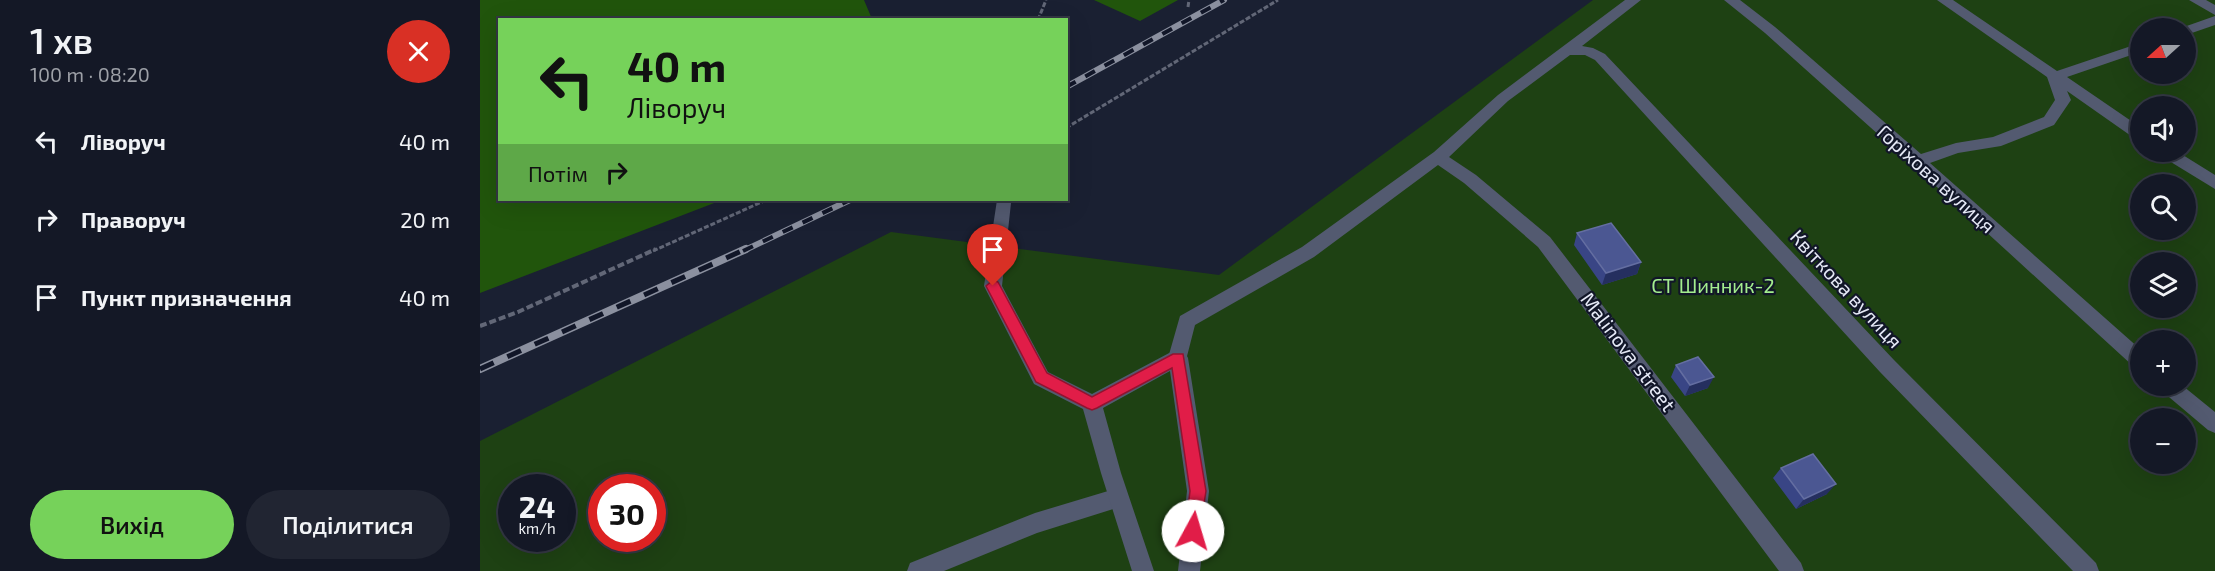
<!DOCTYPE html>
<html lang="uk">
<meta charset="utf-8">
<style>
:root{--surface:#141826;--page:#212532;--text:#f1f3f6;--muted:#9da0a7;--line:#333743;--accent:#76d25a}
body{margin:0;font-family:"Exo 2",sans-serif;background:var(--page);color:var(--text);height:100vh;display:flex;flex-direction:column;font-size:22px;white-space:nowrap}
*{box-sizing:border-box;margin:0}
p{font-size:20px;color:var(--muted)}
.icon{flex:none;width:33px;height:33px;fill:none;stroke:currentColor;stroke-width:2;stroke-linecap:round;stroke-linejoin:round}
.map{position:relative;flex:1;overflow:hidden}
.sheet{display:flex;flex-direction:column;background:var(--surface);width:480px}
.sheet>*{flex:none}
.guide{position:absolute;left:18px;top:18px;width:570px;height:183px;border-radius:0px;box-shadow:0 6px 24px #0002,0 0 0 2px var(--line);background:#76d25a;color:#111;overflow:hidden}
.needle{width:39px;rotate:249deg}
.tools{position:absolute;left:1650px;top:18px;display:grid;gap:12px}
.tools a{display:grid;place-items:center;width:66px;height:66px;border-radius:50%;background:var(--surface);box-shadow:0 6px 24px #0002,0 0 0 2px var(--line);font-size:30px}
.speed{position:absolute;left:18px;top:474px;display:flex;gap:12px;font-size:30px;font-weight:700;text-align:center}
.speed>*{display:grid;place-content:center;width:78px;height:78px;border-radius:50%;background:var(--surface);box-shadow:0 6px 24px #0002,0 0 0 2px var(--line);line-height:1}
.speed small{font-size:15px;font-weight:400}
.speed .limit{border:9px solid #d22;background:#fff;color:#111}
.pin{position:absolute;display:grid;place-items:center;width:51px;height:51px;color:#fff;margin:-62px -26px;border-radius:50% 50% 50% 0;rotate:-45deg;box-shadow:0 0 6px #0007}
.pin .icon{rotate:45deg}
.me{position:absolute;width:66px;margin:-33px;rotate:6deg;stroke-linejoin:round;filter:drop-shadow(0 0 4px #0008)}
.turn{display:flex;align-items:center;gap:21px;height:126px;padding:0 30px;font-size:27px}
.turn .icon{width:78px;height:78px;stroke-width:2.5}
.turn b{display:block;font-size:42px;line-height:51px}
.then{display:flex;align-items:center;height:57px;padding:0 30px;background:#0003;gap:12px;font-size:22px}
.round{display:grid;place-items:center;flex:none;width:63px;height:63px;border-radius:32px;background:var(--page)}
.headline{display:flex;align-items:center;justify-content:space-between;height:102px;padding:0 30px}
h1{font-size:36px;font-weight:600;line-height:45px}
.cta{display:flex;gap:12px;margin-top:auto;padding:12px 30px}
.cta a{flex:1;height:69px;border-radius:36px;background:var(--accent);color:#111;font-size:24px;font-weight:600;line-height:69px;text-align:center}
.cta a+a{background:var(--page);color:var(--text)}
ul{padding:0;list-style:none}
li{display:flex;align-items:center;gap:18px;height:78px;padding:0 30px}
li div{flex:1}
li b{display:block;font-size:22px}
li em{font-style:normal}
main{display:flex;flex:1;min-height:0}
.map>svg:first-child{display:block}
</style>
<main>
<section class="sheet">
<div class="headline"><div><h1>1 хв</h1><p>100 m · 08:20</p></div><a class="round" style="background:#d93025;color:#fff"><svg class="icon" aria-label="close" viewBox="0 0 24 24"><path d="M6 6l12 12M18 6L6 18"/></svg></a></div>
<ul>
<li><svg class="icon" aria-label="left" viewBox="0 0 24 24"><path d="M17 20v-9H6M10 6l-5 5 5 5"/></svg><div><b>Ліворуч</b></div><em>40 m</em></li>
<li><svg class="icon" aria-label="right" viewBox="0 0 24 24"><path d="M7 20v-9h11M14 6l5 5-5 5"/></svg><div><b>Праворуч</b></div><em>20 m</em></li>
<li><svg class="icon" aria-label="arrive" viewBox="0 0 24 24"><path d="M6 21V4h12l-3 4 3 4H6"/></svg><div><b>Пункт призначення</b></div><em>40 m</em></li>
</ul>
<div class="cta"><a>Вихід</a><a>Поділитися</a></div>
</section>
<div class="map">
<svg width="1735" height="571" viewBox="0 0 1735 571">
<rect width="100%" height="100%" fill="#1a2032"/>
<path fill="#1e4113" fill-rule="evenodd" d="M 1113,0 L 1735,0 L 1735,571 L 0,571 L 0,441 L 411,232 L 739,275 ZM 1660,28 L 1706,28 L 1706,74 L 1660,74 ZM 1660,106 L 1706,106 L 1706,152 L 1660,152 ZM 1660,184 L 1706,184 L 1706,230 L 1660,230 ZM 1660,262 L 1706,262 L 1706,308 L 1660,308 ZM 1660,340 L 1706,340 L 1706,386 L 1660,386 ZM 1660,418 L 1706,418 L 1706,464 L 1660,464 ZM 32,488 L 82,488 L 82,538 L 32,538 ZM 122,488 L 172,488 L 172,538 L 122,538 Z"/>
<path fill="#21550c" d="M 0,0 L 384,0 L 392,19 L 20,20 L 20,200 L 242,200 L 0,293 Z
M 614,0 L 698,0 L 660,21 Z"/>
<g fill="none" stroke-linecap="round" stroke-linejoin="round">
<path stroke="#626777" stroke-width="3" stroke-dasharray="5 2" stroke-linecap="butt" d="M 708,7 L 709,0
M 558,20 L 566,0
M 586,128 L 798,0
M 173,251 L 286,200"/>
<path stroke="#626777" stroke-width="4" stroke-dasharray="7 3" stroke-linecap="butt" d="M 0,326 L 38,312 L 176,249"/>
<path fill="#535a70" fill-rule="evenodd" d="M 1145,0 L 1161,0 L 1102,46 L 1113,48 L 1125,54 L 1414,360 L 1616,563 L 1619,571 L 1593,571 L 1400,372 L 1115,60 L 1105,55 L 1090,55 L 1028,101 L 969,157 L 996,175 L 1070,237 L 1321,563 L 1324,571 L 1299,571 L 1058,247 L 984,183 L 958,165 L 834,257 L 715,325 L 705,364 L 698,366 L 691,364 L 688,358 L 700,316 L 822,247 L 954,152 L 1018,95 Z
M 1244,0 L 1260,0 L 1295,27 L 1441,154 L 1476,143 L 1513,137 L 1564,117 L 1575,100 L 1567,77 L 1457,0 L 1473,0 L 1577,71 L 1660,43 L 1660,52 L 1587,77 L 1660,127 L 1660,139 L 1654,138 L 1587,91 L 1591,100 L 1574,125 L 1521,146 L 1478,153 L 1450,163 L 1660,349 L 1660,368 L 1653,366 L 1435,167 L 1430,166 L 1428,161 L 1285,33 Z
M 1709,0 L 1726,0 L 1735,5 L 1735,15 Z
M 1735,16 L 1735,25 L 1706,35 L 1706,28 L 1701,28 Z
M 1679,152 L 1698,152 L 1735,175 L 1735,189 L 1681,156 Z
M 1680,386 L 1703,386 L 1735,412 L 1735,433 L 1728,430 L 1683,392 Z
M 638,488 L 646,491 L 649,498 L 646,505 L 557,533 L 464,571 L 427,571 L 430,563 L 555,513 Z"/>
<path fill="#535a70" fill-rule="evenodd" d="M 517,200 L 529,200 L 531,203 L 522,286 L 568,372 L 612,394 L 691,352 L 698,350 L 705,352 L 708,358 L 729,491 L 720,571 L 698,571 L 707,491 L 690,371 L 623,408 L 641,473 L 674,571 L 652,571 L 621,473 L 603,409 L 554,384 L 504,286 Z"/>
<defs>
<path id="rail-far1" d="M 586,87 L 744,0
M 263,251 L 370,200"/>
<path id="rail" d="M 0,369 L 266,249"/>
</defs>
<use href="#rail-far1" stroke="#8b909f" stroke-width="6"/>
<use href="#rail" stroke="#8b909f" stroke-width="8"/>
<use href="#rail-far1" stroke="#111628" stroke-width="4" stroke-dasharray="11" stroke-linecap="butt"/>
<use href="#rail" stroke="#111628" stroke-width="5" stroke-dasharray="15" stroke-linecap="butt"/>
</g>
<path fill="#394585" d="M 1097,233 L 1161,262 L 1157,274 L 1122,285 L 1094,245 Z
M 1196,365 L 1228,388 L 1205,396 L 1191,377 Z
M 1301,468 L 1347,494 L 1316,509 L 1293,478 Z"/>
<path fill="#252f5f" d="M 1161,262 L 1157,274 L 1122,285 L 1126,273 Z
M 1234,377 L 1228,388 L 1205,396 L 1210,385 Z
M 1356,484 L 1347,494 L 1316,509 L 1324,499 Z"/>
<path fill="#4b5792" stroke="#646ea1" stroke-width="1.5" d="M 1131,223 L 1161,262 L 1126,273 L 1097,233 Z
M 1218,357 L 1234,377 L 1210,385 L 1196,365 Z
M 1333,454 L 1356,484 L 1324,499 L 1301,468 Z"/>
<path fill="#e11d48" stroke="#92132f" stroke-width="1.5" d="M 513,280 L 518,282 L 567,373 L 612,397 L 693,354 L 703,354 L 726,491 L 719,536 L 713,539 L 707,536 L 705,531 L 710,491 L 692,368 L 617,408 L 612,410 L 607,408 L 556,382 L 506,286 Z"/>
<g text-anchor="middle" stroke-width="4.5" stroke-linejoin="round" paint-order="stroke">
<g font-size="20" fill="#e5e9f6" stroke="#111628">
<text transform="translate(1456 179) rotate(42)" y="7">Горіхова вулиця</text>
<text transform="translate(1366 289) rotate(47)" y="7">Квіткова вулиця</text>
<text transform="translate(1148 352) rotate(53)" y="7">Malinova street</text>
</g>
<g font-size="20" fill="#a3ed8e" stroke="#111628">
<text x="1233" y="293">СТ Шинник-2</text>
</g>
</g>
</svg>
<div class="tools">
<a><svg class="needle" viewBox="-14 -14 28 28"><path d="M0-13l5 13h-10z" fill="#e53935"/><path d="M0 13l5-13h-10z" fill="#9da0a7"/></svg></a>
<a><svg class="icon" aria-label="sound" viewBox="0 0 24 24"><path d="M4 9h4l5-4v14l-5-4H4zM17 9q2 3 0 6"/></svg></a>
<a><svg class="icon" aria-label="search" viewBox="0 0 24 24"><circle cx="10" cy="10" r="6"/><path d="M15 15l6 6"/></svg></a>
<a><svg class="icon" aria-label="layers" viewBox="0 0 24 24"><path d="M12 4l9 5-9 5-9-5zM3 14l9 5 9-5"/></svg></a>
<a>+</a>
<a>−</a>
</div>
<div class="speed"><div>24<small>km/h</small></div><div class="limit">30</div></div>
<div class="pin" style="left:513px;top:286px;background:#d93025"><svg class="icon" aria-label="arrive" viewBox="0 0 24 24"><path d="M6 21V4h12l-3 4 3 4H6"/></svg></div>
<svg class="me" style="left:713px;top:531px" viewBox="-20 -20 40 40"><circle r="19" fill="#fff"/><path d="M0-13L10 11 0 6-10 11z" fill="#e11d48"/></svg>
<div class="guide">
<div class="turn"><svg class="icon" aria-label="left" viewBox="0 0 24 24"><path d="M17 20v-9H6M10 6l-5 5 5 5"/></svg><div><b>40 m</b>Ліворуч</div></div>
<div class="then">Потім<svg class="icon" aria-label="right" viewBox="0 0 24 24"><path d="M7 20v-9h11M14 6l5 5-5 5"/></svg></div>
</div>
</div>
</main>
